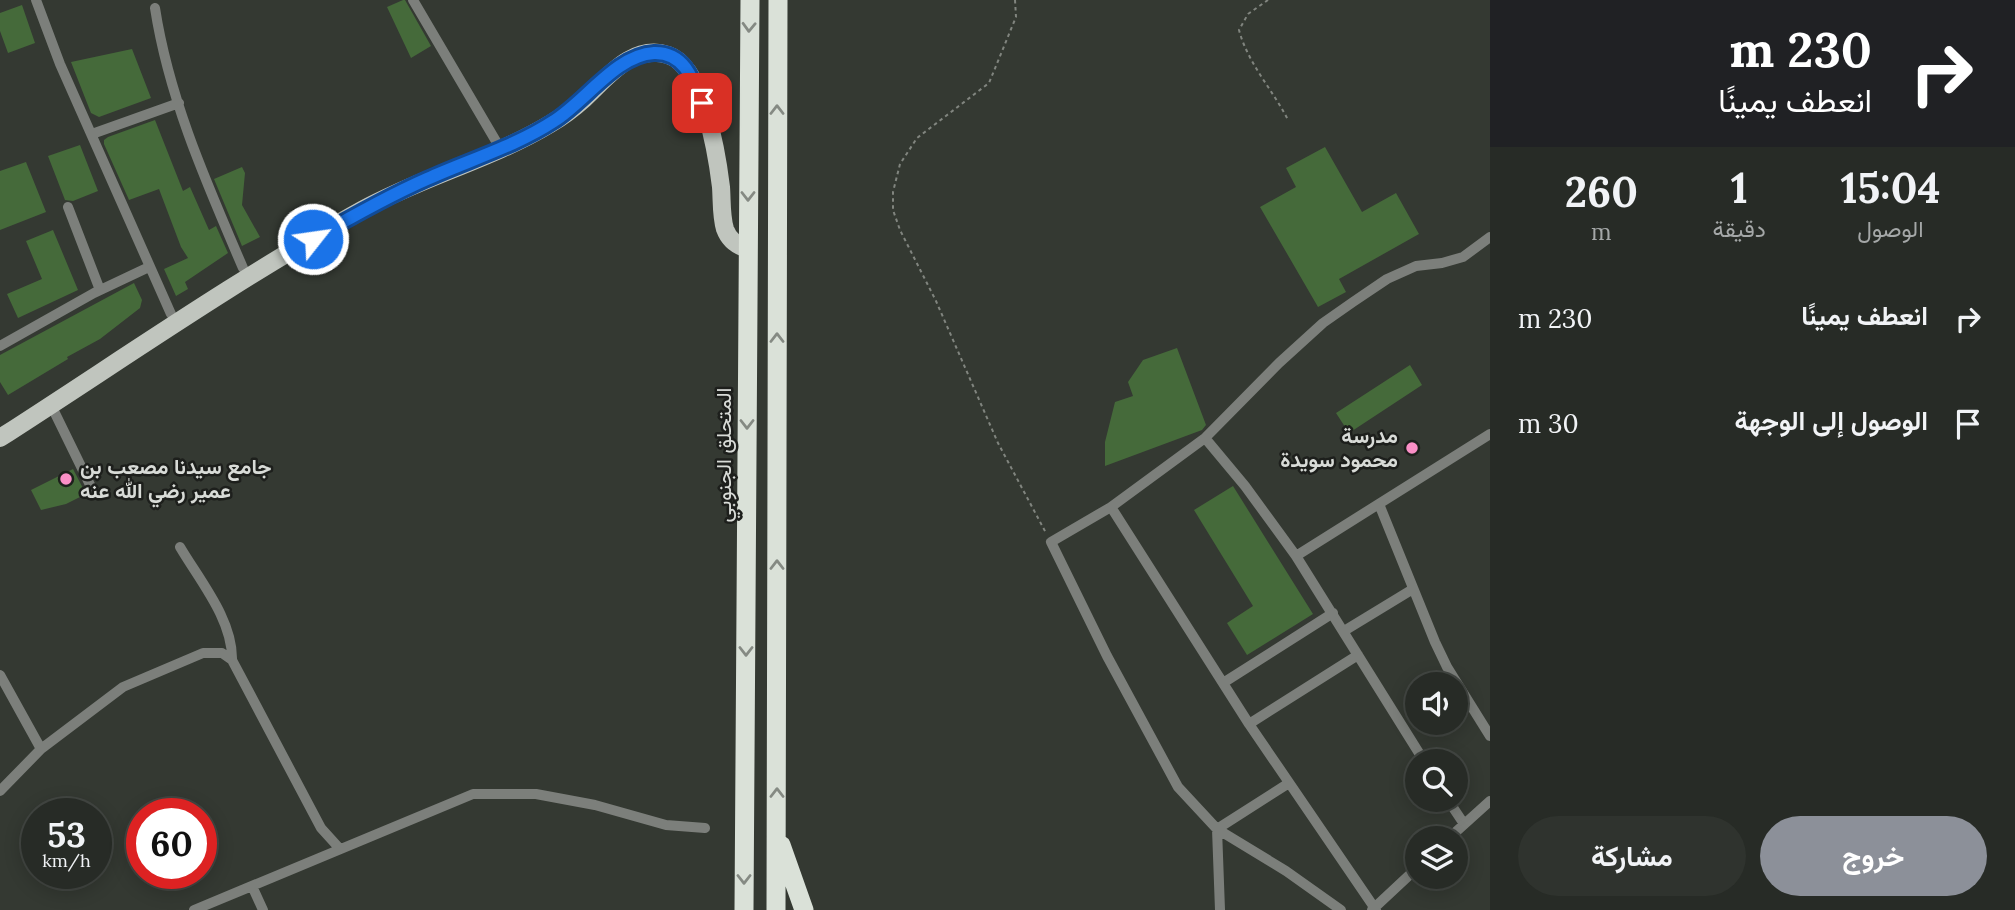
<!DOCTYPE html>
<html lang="ar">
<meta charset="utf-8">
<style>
:root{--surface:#272b26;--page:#2f332e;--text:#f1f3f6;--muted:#a4a7a7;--line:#434743;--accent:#8c9099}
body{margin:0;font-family:Lora,Vazirmatn,serif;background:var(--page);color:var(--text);direction:rtl;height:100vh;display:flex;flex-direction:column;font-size:26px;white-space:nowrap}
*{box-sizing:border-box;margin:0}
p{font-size:23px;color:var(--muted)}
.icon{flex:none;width:38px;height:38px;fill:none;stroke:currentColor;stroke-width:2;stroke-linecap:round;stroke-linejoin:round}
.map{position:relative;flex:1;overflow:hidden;direction:ltr}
.panel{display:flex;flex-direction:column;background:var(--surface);width:525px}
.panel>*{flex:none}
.hud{background:#202124;color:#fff;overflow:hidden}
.tools{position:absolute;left:1405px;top:672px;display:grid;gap:14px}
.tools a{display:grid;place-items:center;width:63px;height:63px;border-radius:50%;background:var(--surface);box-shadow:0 4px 18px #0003,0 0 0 2px var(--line);font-size:35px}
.speed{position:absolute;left:21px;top:798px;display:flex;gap:14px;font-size:35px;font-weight:700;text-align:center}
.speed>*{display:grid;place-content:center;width:91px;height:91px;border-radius:50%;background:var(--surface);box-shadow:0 4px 18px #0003,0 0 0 2px var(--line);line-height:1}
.speed small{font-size:18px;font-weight:400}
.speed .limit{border:10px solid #d22;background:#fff;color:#111}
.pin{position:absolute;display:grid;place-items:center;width:60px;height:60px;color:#fff;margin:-30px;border-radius:14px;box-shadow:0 4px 10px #0006}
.me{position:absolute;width:77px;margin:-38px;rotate:60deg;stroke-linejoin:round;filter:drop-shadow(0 0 5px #0008)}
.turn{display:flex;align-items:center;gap:24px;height:147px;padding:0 28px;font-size:32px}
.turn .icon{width:91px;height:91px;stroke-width:2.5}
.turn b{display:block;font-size:49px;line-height:60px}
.eta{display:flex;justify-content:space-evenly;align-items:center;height:119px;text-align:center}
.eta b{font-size:42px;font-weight:700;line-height:49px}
.primary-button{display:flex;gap:14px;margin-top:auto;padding:14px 28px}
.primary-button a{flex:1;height:80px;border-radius:42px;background:var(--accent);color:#fff;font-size:28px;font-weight:700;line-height:80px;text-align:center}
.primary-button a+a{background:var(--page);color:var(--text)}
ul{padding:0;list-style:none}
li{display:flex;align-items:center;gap:21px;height:105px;padding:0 28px}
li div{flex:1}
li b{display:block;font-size:26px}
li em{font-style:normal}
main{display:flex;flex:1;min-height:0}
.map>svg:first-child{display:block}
</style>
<main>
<section class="panel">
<div class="hud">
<div class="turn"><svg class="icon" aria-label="right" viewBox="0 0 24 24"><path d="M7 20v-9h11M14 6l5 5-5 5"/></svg><div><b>230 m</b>انعطف يمينًا</div></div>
</div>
<div class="eta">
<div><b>15:04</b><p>الوصول</p></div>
<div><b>1</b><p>دقيقة</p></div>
<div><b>260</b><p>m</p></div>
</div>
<ul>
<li><svg class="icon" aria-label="right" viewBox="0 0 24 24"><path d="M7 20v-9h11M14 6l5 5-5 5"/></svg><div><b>انعطف يمينًا</b></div><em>230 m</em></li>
<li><svg class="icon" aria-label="arrive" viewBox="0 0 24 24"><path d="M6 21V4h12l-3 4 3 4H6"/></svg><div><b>الوصول إلى الوجهة</b></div><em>30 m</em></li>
</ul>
<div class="primary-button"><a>خروج</a><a>مشاركة</a></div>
</section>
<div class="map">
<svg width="1490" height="910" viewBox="0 0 1490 910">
<rect width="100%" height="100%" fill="#343932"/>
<path fill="#456a3a" d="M 403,0 L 405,0 L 431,46 L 411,58 L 387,7 Z
M 22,5 L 35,43 L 8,53 L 0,31 L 0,13 Z
M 132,49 L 151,98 L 99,117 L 91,113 L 71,62 Z
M 155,120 L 183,191 L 190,187 L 209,230 L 216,226 L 228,253 L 185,282 L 188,289 L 176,296 L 164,269 L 188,258 L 181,247 L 159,189 L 129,200 L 104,144 L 104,140 L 108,137 Z
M 80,145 L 98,191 L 73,201 L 65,200 L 48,156 Z
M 1325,147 L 1362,212 L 1396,193 L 1419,234 L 1339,279 L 1346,292 L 1318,307 L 1260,207 L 1296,187 L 1286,168 Z
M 26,162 L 46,212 L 0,230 L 0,171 Z
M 242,167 L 245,173 L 242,205 L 260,237 L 242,246 L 214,179 Z
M 53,230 L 78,290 L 18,318 L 7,294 L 42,279 L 26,241 Z
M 134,283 L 142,300 L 140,308 L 100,339 L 67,357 L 68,359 L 8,395 L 0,382 L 0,355 Z
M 1177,348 L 1206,425 L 1202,430 L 1105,466 L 1105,442 L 1115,402 L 1133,396 L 1128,382 L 1143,360 Z
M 1410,365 L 1422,385 L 1349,433 L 1336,413 Z
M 73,469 L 86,494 L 66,504 L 41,510 L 31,490 Z
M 1233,486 L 1313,614 L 1247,655 L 1227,623 L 1253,606 L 1194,510 Z"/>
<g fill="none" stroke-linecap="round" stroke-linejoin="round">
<path stroke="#81857f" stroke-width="2" stroke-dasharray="3.5 3.5" stroke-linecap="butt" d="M 1015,0 L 1016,17 L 989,83 L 917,138 L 900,164 L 893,192 L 893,210 L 900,230 L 936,301 L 998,443 L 1046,533
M 1268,0 L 1248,14 L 1239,30 C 1248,64 1273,90 1288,120"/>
<path stroke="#7c7f7b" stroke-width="10" d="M 36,0 L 60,64 L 171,314
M 413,0 L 500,148
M 155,8 C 169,99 207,184 243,268
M 92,134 L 179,103
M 68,207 L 100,290
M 0,346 L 94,293 L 149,267
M 51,405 L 94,493
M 1205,438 L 1245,486 L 1296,556 L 1424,761
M 1379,504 L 1435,642 L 1447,667 L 1490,736
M 1111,507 L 1249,724 L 1376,910
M 180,547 C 200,581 233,620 232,660
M 1296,556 L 1490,434
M 1344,631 L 1413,589
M 0,675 L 41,749
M 1223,683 L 1333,613
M 1249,724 L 1358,655
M 0,791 L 41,749 L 123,687 L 203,653 L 222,653 L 232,660 L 321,828 L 340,849
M 1448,800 L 1464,824
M 1449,838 L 1490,801
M 252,886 L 263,910
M 194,910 L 473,794 L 536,794 L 595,805 L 666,825 L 705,828
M 1220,910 L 1217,829 L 1289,783
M 1341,910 L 1286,871 L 1217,829 L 1178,787 L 1107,656 L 1051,542 L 1111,507 L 1205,438 L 1279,363 L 1323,323 L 1353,302 L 1387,279 L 1416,266 L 1442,263 L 1463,257 L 1490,237
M 1372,910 L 1418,867"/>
<path stroke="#c0c5be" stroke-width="18" d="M 0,438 C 120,361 237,279 362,210 C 422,177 492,159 550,124 C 562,117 573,109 584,99 C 606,79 632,43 668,55 C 703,66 717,154 721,187 C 722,200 721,216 725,229 C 729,240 737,246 748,249"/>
<path stroke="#dae1d8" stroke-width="19" d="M 781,845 L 804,910
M 744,910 L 750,0
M 776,910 L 778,0"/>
</g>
<defs><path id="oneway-chevron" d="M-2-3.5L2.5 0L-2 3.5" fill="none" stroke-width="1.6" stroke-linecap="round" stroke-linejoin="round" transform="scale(1.75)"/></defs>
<g stroke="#858a83">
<use href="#oneway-chevron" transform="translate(749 27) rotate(92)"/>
<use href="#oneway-chevron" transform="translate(777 110) rotate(-90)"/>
<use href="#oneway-chevron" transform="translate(748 196) rotate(90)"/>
<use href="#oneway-chevron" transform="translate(777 338) rotate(-90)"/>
<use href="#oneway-chevron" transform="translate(747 424) rotate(90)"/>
<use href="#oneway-chevron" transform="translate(777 565) rotate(-90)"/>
<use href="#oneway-chevron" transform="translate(746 651) rotate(90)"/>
<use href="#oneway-chevron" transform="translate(777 793) rotate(-90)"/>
<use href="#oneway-chevron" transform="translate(744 879) rotate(90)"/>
</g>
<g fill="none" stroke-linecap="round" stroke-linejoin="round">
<defs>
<path id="route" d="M 313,239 C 351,217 388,196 427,179 C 469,160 516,146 554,121 C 586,101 616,55 654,53 C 684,52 693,79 702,103"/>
</defs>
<use href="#route" stroke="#114b97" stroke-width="18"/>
<use href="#route" stroke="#1a73e8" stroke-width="12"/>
</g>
<g fill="#fa8fc6" stroke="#1d1f1c" stroke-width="2.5">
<circle cx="1412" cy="448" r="7"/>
<circle cx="66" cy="479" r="7"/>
</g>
<g text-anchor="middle" stroke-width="5" stroke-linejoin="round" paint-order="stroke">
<g font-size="21" font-weight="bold" fill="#d8dbd7" stroke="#1d1f1c" text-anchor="end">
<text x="1398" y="443">مدرسة<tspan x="1398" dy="24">محمود سويدة</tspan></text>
<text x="80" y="474" text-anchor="start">جامع سيدنا مصعب بن<tspan x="80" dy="24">عمير رضي الله عنه</tspan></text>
</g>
<g font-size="21" fill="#d8dbd7" stroke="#1d1f1c">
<text transform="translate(724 455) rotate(-90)" y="7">المتحلق الجنوبي</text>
</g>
</g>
</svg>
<div class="tools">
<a><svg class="icon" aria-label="sound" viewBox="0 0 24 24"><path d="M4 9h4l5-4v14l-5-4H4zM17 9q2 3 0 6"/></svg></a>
<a><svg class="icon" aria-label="search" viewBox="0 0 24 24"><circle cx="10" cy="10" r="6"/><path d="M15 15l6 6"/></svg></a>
<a><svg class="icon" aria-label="layers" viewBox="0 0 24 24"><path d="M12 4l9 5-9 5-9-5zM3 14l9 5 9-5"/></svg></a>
</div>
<div class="speed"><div>53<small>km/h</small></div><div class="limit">60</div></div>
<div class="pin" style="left:702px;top:103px;background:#d93025"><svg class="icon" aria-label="arrive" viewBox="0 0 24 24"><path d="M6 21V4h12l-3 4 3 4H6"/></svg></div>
<svg class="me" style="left:313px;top:239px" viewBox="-20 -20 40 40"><circle r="17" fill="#1a73e8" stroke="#fff" stroke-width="3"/><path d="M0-11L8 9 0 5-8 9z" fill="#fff"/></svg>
</div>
</main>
